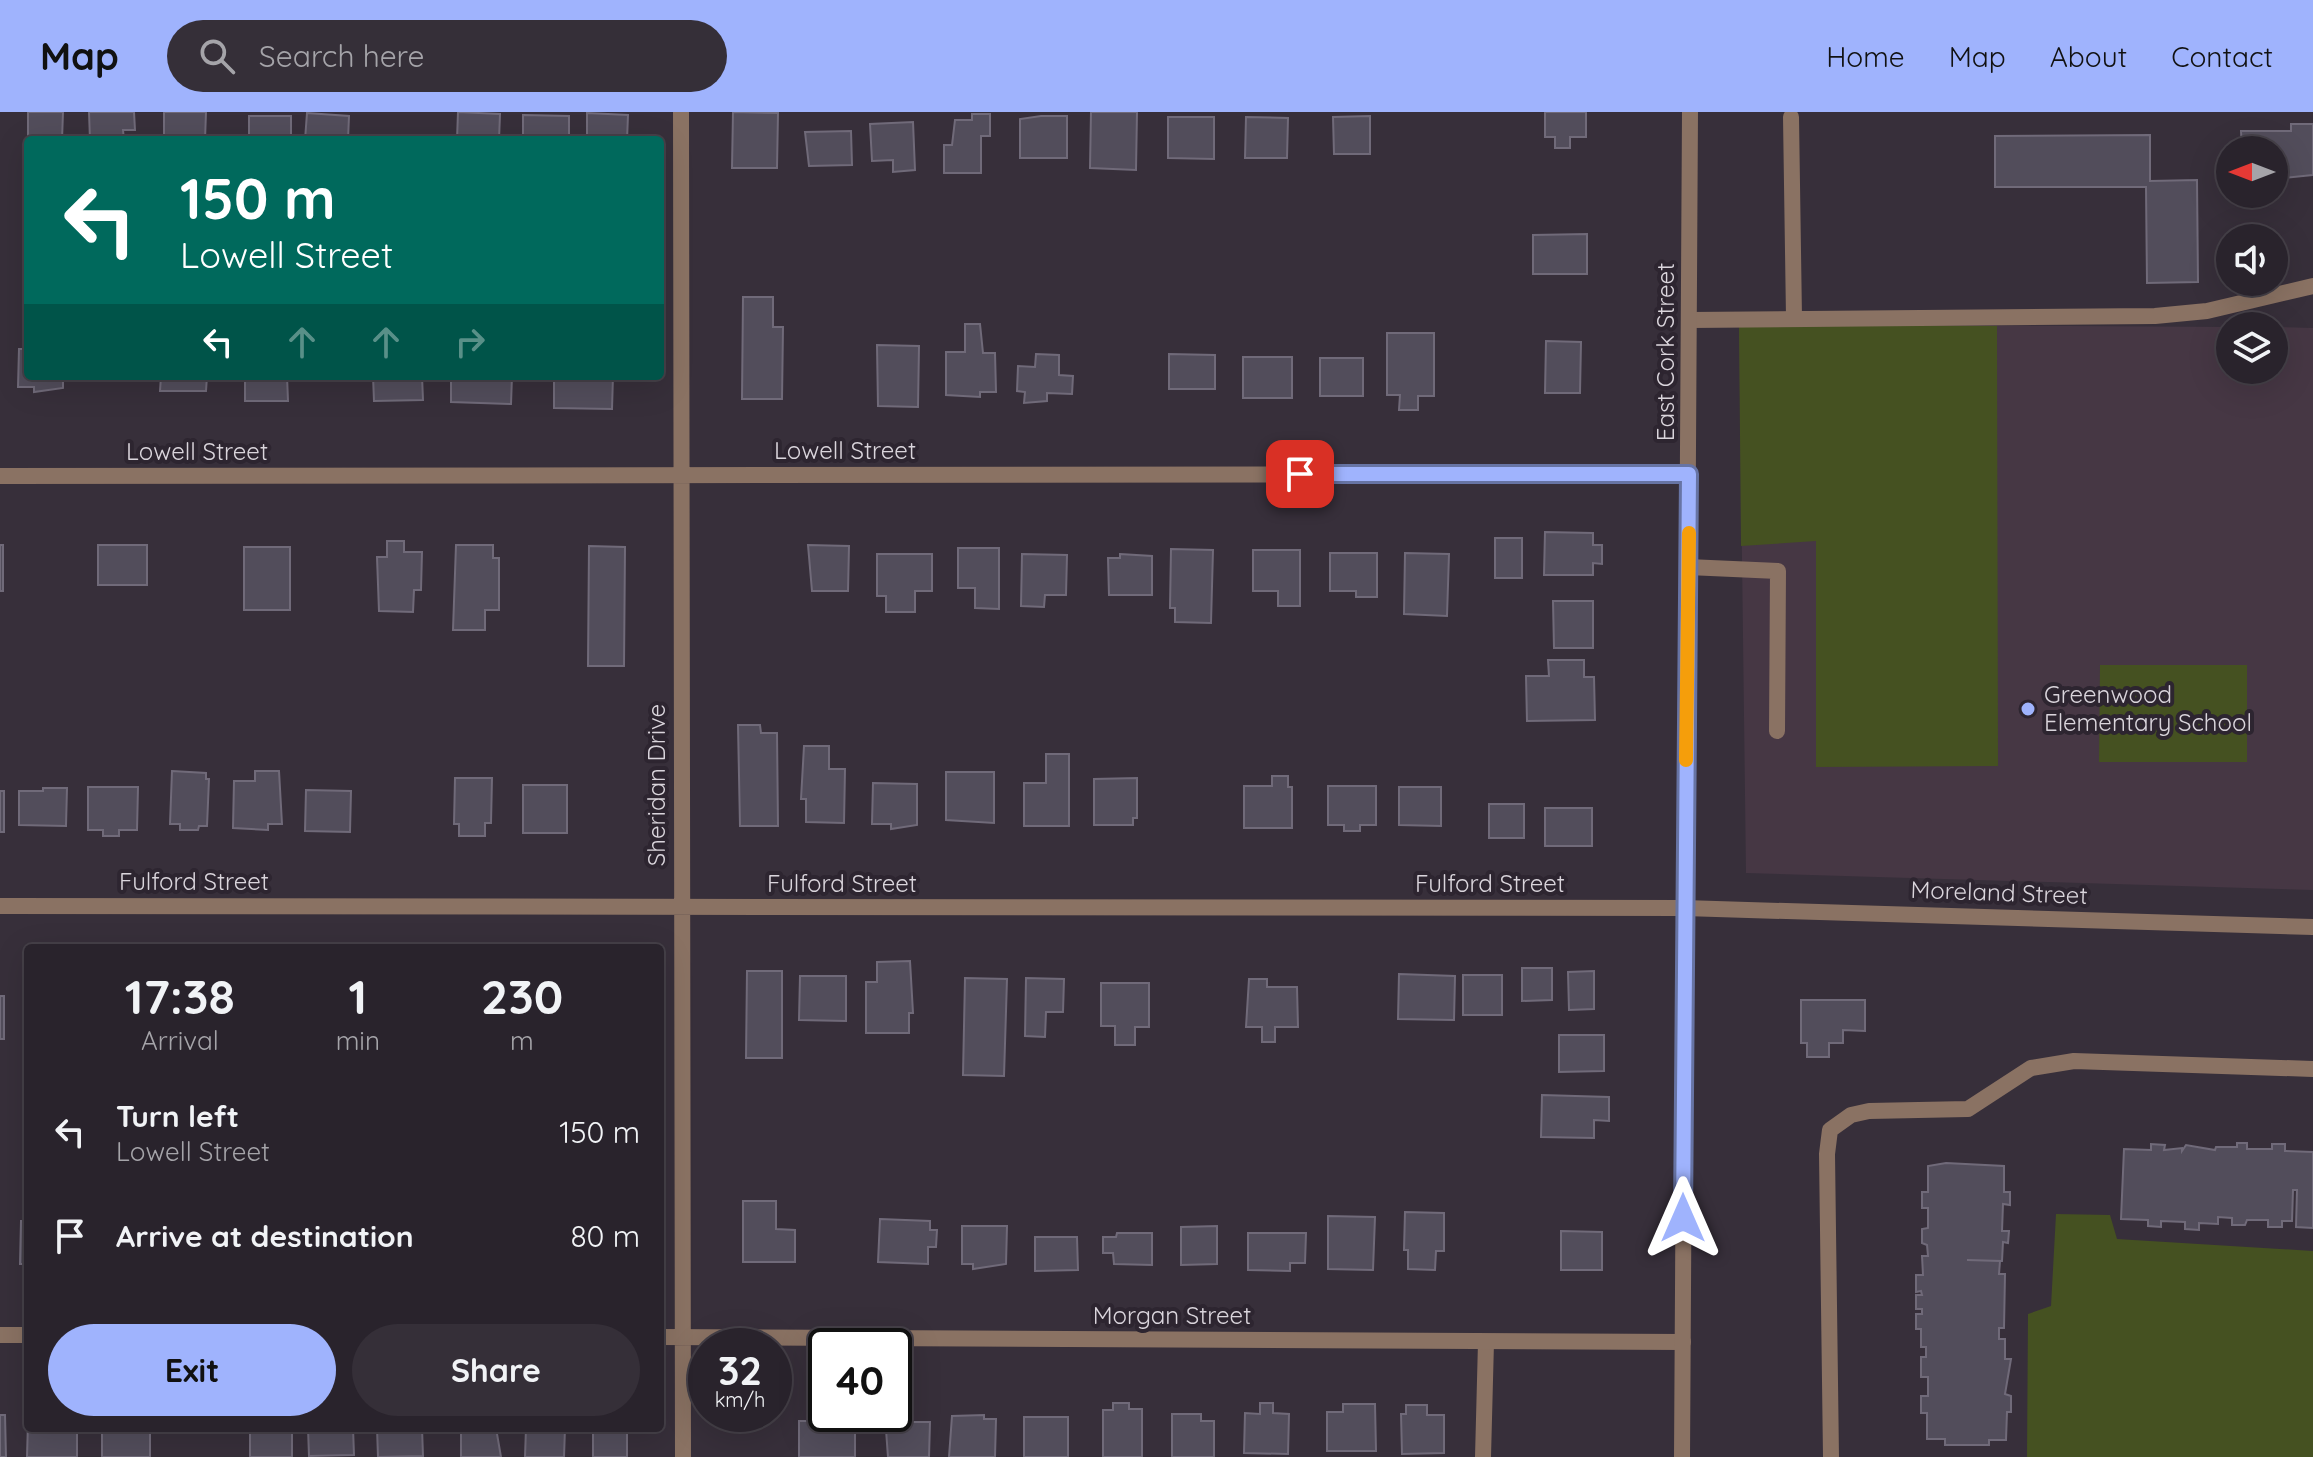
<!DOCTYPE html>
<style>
:root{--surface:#29232c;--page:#352f38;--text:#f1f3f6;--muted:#a5a4a9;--line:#454048;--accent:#9fb3fd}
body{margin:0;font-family:Quicksand,sans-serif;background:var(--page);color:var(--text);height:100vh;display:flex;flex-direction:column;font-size:30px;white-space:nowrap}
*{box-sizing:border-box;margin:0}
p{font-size:26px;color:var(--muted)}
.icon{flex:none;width:44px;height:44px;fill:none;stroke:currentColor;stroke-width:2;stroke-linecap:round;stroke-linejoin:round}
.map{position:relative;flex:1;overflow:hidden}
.panel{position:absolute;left:24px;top:832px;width:640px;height:488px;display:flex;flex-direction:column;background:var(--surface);border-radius:8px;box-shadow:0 8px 32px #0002,0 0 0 2px var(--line)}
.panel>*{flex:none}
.banner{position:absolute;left:24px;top:24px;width:640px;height:244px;border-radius:8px;box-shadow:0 8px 32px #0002,0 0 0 2px var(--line);background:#00695c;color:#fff;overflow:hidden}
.needle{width:52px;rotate:270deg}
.fabs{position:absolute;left:2216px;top:24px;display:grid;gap:16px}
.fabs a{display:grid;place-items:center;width:72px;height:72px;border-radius:50%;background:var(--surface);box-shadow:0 8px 32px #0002,0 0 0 2px var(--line);font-size:40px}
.speed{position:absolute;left:688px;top:1216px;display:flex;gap:16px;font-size:40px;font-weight:700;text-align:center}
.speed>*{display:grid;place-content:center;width:104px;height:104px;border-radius:50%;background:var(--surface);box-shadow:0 8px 32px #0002,0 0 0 2px var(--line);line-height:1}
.speed small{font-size:20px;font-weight:400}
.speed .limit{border:4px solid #111;border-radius:12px;background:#fff;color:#111}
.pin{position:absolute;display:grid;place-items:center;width:68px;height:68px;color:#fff;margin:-34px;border-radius:16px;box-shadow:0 4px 12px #0006}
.me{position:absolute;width:88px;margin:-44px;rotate:0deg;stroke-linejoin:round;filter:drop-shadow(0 0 6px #0008)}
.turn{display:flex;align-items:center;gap:28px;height:168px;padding:0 24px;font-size:36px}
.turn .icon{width:104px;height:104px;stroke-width:2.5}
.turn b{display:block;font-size:56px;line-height:68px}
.lanes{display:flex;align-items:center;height:76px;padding:0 24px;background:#0003;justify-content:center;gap:40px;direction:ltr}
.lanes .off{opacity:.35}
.eta{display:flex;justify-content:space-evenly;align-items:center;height:136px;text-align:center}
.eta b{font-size:48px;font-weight:700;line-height:56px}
.cta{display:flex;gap:16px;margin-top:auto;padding:16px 24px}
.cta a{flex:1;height:92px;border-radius:48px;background:var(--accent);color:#111;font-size:32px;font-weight:700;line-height:92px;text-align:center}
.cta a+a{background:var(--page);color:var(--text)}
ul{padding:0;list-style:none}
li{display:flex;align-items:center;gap:24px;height:104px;padding:0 24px}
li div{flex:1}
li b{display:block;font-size:30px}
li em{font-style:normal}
header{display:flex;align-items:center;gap:48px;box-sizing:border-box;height:112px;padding:0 40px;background:var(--accent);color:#111}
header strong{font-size:38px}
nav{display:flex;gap:44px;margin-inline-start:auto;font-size:28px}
.search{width:560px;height:72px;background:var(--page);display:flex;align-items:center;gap:20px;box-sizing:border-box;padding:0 28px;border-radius:44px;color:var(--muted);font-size:30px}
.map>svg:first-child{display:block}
</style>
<header>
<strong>Map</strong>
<div class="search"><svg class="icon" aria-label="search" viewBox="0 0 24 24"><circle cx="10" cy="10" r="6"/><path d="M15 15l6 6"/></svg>Search here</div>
<nav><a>Home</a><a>Map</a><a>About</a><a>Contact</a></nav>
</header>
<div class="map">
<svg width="2313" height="1345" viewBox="0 0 2313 1345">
<rect width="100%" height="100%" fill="#372f3a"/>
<path fill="#463744" d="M 1739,212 L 2230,215 L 2230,258 L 2274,258 L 2274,215 L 2313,216 L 2313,778 L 1746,761 Z"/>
<path fill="#455121" d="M 1739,212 L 1997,214 L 1998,654 L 1816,655 L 1816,429 L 1741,434 Z
M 2100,553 L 2247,553 L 2247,650 L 2099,650 Z
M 2056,1102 L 2110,1103 L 2117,1127 L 2313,1139 L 2313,1345 L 2027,1345 L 2028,1202 L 2051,1194 Z"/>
<path fill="#524d5b" stroke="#706a79" stroke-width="2" d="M 28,0 L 63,0 L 62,28 L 28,28 L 28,52 Z
M 89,0 L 134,0 L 135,18 L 123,18 L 124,28 L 90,28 Z
M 164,0 L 206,0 L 205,28 L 164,28 Z
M 458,0 L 500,2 L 499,28 L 457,28 Z
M 733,0 L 778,1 L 777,56 L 732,56 Z
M 1091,0 L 1137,0 L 1136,58 L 1090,56 Z
M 1545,0 L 1586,0 L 1586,25 L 1570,25 L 1570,36 L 1555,36 L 1555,25 L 1545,25 Z
M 307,1 L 349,4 L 348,28 L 305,28 Z
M 587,1 L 628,3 L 627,28 L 587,28 Z
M 972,2 L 990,2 L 990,24 L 981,24 L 981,61 L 944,61 L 944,33 L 952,33 L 955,8 L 972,8 Z
M 523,3 L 569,4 L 569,28 L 523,28 Z
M 249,4 L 291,4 L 291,28 L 249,28 Z
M 1041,4 L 1067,4 L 1067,46 L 1020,46 L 1020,7 Z
M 1370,4 L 1370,42 L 1334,42 L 1333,5 Z
M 1168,5 L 1214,5 L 1214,47 L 1168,46 Z
M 1246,5 L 1288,6 L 1287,46 L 1245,46 Z
M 913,10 L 915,58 L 893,60 L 893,48 L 872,49 L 870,12 Z
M 2291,12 L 2313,12 L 2313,63 L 2274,67 L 2274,38 L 2242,38 L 2241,19 L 2291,19 Z
M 851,19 L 852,53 L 809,54 L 805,20 Z
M 2150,23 L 2150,69 L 2197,68 L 2198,170 L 2147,171 L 2146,75 L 1995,75 L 1995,24 Z
M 1587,122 L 1587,162 L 1533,162 L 1533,123 Z
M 743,185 L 773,185 L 773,215 L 783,215 L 782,287 L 742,287 Z
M 965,212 L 980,212 L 983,241 L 995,241 L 996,280 L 980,280 L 980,285 L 946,283 L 946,240 L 965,240 Z
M 1387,221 L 1434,221 L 1434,284 L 1418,284 L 1418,298 L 1399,298 L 1400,283 L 1387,283 Z
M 1546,229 L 1581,230 L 1580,281 L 1545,281 Z
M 877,233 L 919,234 L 918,295 L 878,294 Z
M 19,237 L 28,237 L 28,264 L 63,264 L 63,276 L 34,280 L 34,275 L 18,275 Z
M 1036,242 L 1059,243 L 1059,263 L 1073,264 L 1072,282 L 1047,281 L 1047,289 L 1024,291 L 1025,280 L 1017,279 L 1018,254 L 1035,255 Z
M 1169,242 L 1215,243 L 1215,277 L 1169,277 Z
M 1243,245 L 1292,245 L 1292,286 L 1243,286 Z
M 1320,246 L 1363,246 L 1363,284 L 1320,284 Z
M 161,264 L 207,264 L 206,279 L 160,279 Z
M 245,264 L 287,264 L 288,289 L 245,289 Z
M 373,264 L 422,264 L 423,288 L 374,289 Z
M 451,264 L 512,264 L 511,292 L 451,290 Z
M 554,264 L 613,264 L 612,297 L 554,296 Z
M 1545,420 L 1593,421 L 1593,433 L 1602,433 L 1602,452 L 1593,451 L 1593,463 L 1544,463 Z
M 1495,426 L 1522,426 L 1522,466 L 1495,466 Z
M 387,429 L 404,429 L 404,440 L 422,440 L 421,478 L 414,478 L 413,500 L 379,499 L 377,445 L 387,445 Z
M 0,433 L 3,433 L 3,479 L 0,479 Z
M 98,433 L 147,433 L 147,473 L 98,473 Z
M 456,433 L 493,433 L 493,446 L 499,446 L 499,498 L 485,498 L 485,518 L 453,518 Z
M 808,433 L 849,434 L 848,479 L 812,479 Z
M 589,434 L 625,435 L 624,554 L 588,554 Z
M 244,435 L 290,435 L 290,498 L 244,498 Z
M 958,436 L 999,436 L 999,497 L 975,496 L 975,476 L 958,476 Z
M 1171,437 L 1213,438 L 1211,511 L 1175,510 L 1175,496 L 1170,496 Z
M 1253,438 L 1300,438 L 1300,494 L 1278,494 L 1278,479 L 1253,479 Z
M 1330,441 L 1377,441 L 1377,485 L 1356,485 L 1356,479 L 1330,479 Z
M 1405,441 L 1449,442 L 1447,504 L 1404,502 Z
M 877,442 L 932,442 L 932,479 L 915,479 L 915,500 L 886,500 L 886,484 L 877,484 Z
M 1022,442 L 1067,443 L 1066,483 L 1045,483 L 1044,495 L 1021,494 Z
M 1120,442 L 1152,444 L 1152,483 L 1109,483 L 1108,446 L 1120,446 Z
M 1553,489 L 1593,489 L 1593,536 L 1554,536 Z
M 1548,548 L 1584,548 L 1584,565 L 1594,565 L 1595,608 L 1527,609 L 1526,564 L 1549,564 Z
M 738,613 L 760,613 L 761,621 L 777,621 L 778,714 L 740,714 Z
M 804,634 L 829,634 L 829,657 L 845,657 L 844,711 L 806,710 L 806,687 L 801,687 Z
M 1046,642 L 1069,642 L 1069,714 L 1024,714 L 1024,671 L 1046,671 Z
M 172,659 L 206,661 L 206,667 L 209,667 L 207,714 L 199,714 L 198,718 L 180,718 L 180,712 L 170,712 Z
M 255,659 L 279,659 L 282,712 L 268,712 L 268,718 L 233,716 L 234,669 L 255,669 Z
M 946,660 L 994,660 L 994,711 L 946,708 Z
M 1272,664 L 1288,664 L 1288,675 L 1292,675 L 1292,716 L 1244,716 L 1244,674 L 1272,674 Z
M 455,666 L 492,666 L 491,711 L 485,711 L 485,724 L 459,724 L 459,712 L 454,712 Z
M 1137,666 L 1137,706 L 1133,706 L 1133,713 L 1094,713 L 1094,667 Z
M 873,671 L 917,672 L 917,713 L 891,717 L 891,712 L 872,712 Z
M 523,673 L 567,673 L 567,721 L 523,721 Z
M 1328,674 L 1376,674 L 1376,713 L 1360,713 L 1360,719 L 1344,719 L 1344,713 L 1328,713 Z
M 88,675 L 138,675 L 137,718 L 119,718 L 119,724 L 103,724 L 103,718 L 88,718 Z
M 1399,675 L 1441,675 L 1441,714 L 1399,713 Z
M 43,676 L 67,676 L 66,714 L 19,713 L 19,679 L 43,679 Z
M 306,678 L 351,679 L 350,720 L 305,719 Z
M 0,679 L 4,679 L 4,720 L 0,720 Z
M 1489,692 L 1524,692 L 1524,726 L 1489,726 Z
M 1545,696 L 1592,696 L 1592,734 L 1545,734 Z
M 910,849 L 913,901 L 909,901 L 909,921 L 866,921 L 866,870 L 877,870 L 877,850 Z
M 1522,856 L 1552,856 L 1552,888 L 1522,889 Z
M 747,859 L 782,859 L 782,946 L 746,946 Z
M 1594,859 L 1594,897 L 1569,898 L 1568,860 Z
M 1399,862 L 1455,864 L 1454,908 L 1398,907 Z
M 1463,863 L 1502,863 L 1502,903 L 1463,903 Z
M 800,864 L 846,864 L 846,909 L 799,908 Z
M 965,866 L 1007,867 L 1004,964 L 963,963 Z
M 1026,866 L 1064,867 L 1063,900 L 1046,900 L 1045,925 L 1025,924 Z
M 1249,867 L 1267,867 L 1267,875 L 1297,875 L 1298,915 L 1275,915 L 1275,930 L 1262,930 L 1262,915 L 1246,915 Z
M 1101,871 L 1149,871 L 1149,915 L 1135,915 L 1135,933 L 1115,933 L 1115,914 L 1101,914 Z
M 0,884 L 4,884 L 4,927 L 0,927 Z
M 1801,888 L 1865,888 L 1865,919 L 1843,918 L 1843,931 L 1829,931 L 1829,945 L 1807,945 L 1807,931 L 1801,931 Z
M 1559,923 L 1604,923 L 1604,959 L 1559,960 Z
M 1542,983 L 1609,985 L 1609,1009 L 1594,1008 L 1594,1026 L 1541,1025 Z
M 2237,1031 L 2247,1031 L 2247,1037 L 2272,1037 L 2272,1032 L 2285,1032 L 2285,1039 L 2313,1040 L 2313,1116 L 2296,1115 L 2297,1078 L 2293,1078 L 2292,1109 L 2282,1109 L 2282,1115 L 2268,1115 L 2268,1108 L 2247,1108 L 2245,1113 L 2232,1113 L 2232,1106 L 2218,1105 L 2218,1112 L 2199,1111 L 2199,1118 L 2185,1117 L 2185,1110 L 2161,1109 L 2161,1115 L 2148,1114 L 2148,1108 L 2121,1107 L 2124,1037 L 2151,1038 L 2151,1032 L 2165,1033 L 2164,1038 L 2182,1036 L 2182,1039 L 2186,1033 L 2215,1038 L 2216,1035 L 2237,1035 Z
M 1946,1051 L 2004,1054 L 2004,1080 L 2010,1080 L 2010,1093 L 2003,1092 L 2002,1119 L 2009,1119 L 2008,1131 L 2003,1130 L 2002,1149 L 1967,1148 L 2000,1149 L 1999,1162 L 2005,1162 L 2004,1216 L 1999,1216 L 1999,1227 L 2005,1227 L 2005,1247 L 2011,1247 L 2005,1282 L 2011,1284 L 2011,1300 L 2007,1300 L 2006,1328 L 1989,1328 L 1989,1333 L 1945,1333 L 1945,1327 L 1927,1327 L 1927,1301 L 1921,1301 L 1921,1284 L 1928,1284 L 1928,1265 L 1921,1265 L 1921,1245 L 1926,1245 L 1926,1235 L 1921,1235 L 1921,1217 L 1916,1217 L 1916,1202 L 1922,1202 L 1922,1197 L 1916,1197 L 1916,1183 L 1922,1183 L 1921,1179 L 1916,1180 L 1916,1163 L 1923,1163 L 1922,1144 L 1928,1144 L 1927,1133 L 1922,1131 L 1922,1117 L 1928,1116 L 1928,1096 L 1922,1096 L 1922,1080 L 1928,1080 L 1928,1054 Z
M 743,1089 L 776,1089 L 776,1117 L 795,1118 L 795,1150 L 743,1150 Z
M 1405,1100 L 1444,1101 L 1444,1139 L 1436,1139 L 1435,1158 L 1408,1157 L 1408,1138 L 1404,1138 Z
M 1328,1104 L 1375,1105 L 1373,1158 L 1328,1157 Z
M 880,1107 L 930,1109 L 930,1118 L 937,1118 L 936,1135 L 928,1135 L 928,1152 L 878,1150 Z
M 21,1109 L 28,1109 L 28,1152 L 20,1152 Z
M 962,1114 L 1007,1114 L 1006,1152 L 973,1157 L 973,1152 L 962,1152 Z
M 1217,1114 L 1217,1152 L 1181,1153 L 1181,1115 Z
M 1561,1119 L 1602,1120 L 1602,1158 L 1561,1158 Z
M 1117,1121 L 1152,1121 L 1152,1153 L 1114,1152 L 1113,1141 L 1103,1141 L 1103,1125 L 1116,1125 Z
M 1248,1121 L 1306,1121 L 1305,1151 L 1290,1151 L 1290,1159 L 1248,1158 Z
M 1035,1125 L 1077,1125 L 1078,1158 L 1035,1159 Z
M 1113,1291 L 1129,1291 L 1129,1297 L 1142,1297 L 1142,1345 L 1103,1345 L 1103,1298 L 1113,1298 Z
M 1260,1291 L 1273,1291 L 1273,1301 L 1289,1302 L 1288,1342 L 1244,1341 L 1245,1301 L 1260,1302 Z
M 1343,1292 L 1375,1292 L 1376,1339 L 1327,1339 L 1327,1300 L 1343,1300 Z
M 1406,1293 L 1427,1293 L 1427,1303 L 1444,1303 L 1444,1341 L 1402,1342 L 1401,1302 L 1406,1302 Z
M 1172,1302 L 1201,1302 L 1201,1309 L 1214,1309 L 1214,1345 L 1172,1345 Z
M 0,1303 L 5,1303 L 6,1345 L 0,1345 Z
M 808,1303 L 829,1303 L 829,1308 L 855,1308 L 855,1345 L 799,1345 L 799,1309 L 808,1309 Z
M 984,1303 L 984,1307 L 996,1307 L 995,1345 L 949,1345 L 952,1304 Z
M 885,1304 L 911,1304 L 911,1310 L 930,1310 L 929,1345 L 888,1345 Z
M 1024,1305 L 1068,1305 L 1068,1345 L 1024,1345 Z
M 28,1310 L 28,1316 L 77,1316 L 77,1345 L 27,1345 Z
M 102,1316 L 150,1316 L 150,1345 L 102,1345 Z
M 250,1316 L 292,1316 L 292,1345 L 250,1345 Z
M 308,1316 L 353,1316 L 354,1343 L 309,1344 Z
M 377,1316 L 422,1316 L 423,1344 L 378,1345 Z
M 461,1316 L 496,1316 L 501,1345 L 461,1345 Z
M 526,1316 L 565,1316 L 564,1345 L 525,1345 Z
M 593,1316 L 627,1316 L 627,1345 L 593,1345 Z"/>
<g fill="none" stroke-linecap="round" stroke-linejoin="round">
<path stroke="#8a7263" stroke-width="16" d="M 1791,5 L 1794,206
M 1690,208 L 2155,204 L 2207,199 L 2313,174
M 1688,455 L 1778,459 L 1777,619
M 1483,1345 L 1486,1230
M 1831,1345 L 1827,1042 L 1830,1018 L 1851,1003 L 1869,999 L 1968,997 L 2031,956 L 2074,949 L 2313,957"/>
<path stroke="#8a7263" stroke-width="16" d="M 681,0 L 683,1345
M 0,364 L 1689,362
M 0,794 L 1684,796 L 2313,815
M 0,1223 L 28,1223
M 660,1225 L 1683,1230"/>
<path stroke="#8a7263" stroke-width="16" d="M 1682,1345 L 1690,0"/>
</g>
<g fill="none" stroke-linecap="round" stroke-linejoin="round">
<defs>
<path id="route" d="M 1300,362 L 1689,362 L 1683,1106"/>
</defs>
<use href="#route" stroke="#6774a4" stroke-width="20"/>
<use href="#route" stroke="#9fb3fd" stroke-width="14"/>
<path stroke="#f59e0b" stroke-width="14" d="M 1686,648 L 1689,421"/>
</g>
<circle fill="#9fb3fd" stroke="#2d2530" stroke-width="3" cx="2028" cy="597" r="8"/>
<g text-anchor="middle" stroke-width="8" stroke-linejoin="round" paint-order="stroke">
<g font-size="24" fill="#dad5dc" stroke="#2d2530">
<text transform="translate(1666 240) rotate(-90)" y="8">East Cork Street</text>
<text x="845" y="347">Lowell Street</text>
<text x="197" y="348">Lowell Street</text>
<text transform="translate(657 673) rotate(-90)" y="8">Sheridan Drive</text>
<text x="194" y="778">Fulford Street</text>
<text x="842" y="780">Fulford Street</text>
<text x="1490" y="780">Fulford Street</text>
<text transform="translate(1999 781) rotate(2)" y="8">Moreland Street</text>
<text x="1172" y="1212">Morgan Street</text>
</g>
<g font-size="24" fill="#dad5dc" stroke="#2d2530" text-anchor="start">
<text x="2044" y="591">Greenwood<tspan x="2044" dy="28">Elementary School</tspan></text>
</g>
</g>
</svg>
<div class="fabs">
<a><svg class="needle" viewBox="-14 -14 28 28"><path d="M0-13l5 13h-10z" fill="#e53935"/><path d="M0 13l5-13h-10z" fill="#a5a4a9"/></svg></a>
<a><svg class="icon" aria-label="sound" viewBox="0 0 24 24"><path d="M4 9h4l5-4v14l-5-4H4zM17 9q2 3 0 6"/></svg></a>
<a><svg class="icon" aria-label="layers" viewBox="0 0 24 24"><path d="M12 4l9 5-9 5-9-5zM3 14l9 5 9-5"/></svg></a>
</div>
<div class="speed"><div>32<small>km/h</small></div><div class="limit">40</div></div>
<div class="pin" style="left:1300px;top:362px;background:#d93025"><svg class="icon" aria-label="arrive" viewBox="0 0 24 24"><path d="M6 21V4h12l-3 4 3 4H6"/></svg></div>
<svg class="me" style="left:1683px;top:1106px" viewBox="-20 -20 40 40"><path d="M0-17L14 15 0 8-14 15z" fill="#9fb3fd" stroke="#fff" stroke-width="4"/></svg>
<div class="banner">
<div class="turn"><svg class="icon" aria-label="left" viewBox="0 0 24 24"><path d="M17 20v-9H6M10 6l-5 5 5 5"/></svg><div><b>150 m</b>Lowell Street</div></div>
<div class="lanes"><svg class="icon" aria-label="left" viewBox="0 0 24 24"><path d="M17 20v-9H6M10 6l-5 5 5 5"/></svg><svg class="icon off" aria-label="ahead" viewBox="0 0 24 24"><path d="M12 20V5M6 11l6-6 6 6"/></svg><svg class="icon off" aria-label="ahead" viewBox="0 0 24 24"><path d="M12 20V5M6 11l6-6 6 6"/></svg><svg class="icon off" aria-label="right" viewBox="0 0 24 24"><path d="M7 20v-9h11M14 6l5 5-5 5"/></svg></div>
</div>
<section class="panel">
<div class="eta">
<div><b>17:38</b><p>Arrival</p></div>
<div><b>1</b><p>min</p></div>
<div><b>230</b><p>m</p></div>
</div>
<ul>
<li><svg class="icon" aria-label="left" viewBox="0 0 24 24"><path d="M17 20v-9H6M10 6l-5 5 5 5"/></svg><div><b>Turn left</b><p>Lowell Street</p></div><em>150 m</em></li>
<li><svg class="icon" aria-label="arrive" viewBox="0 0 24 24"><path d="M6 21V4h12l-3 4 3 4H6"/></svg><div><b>Arrive at destination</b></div><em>80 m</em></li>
</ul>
<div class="cta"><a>Exit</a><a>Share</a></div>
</section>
</div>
